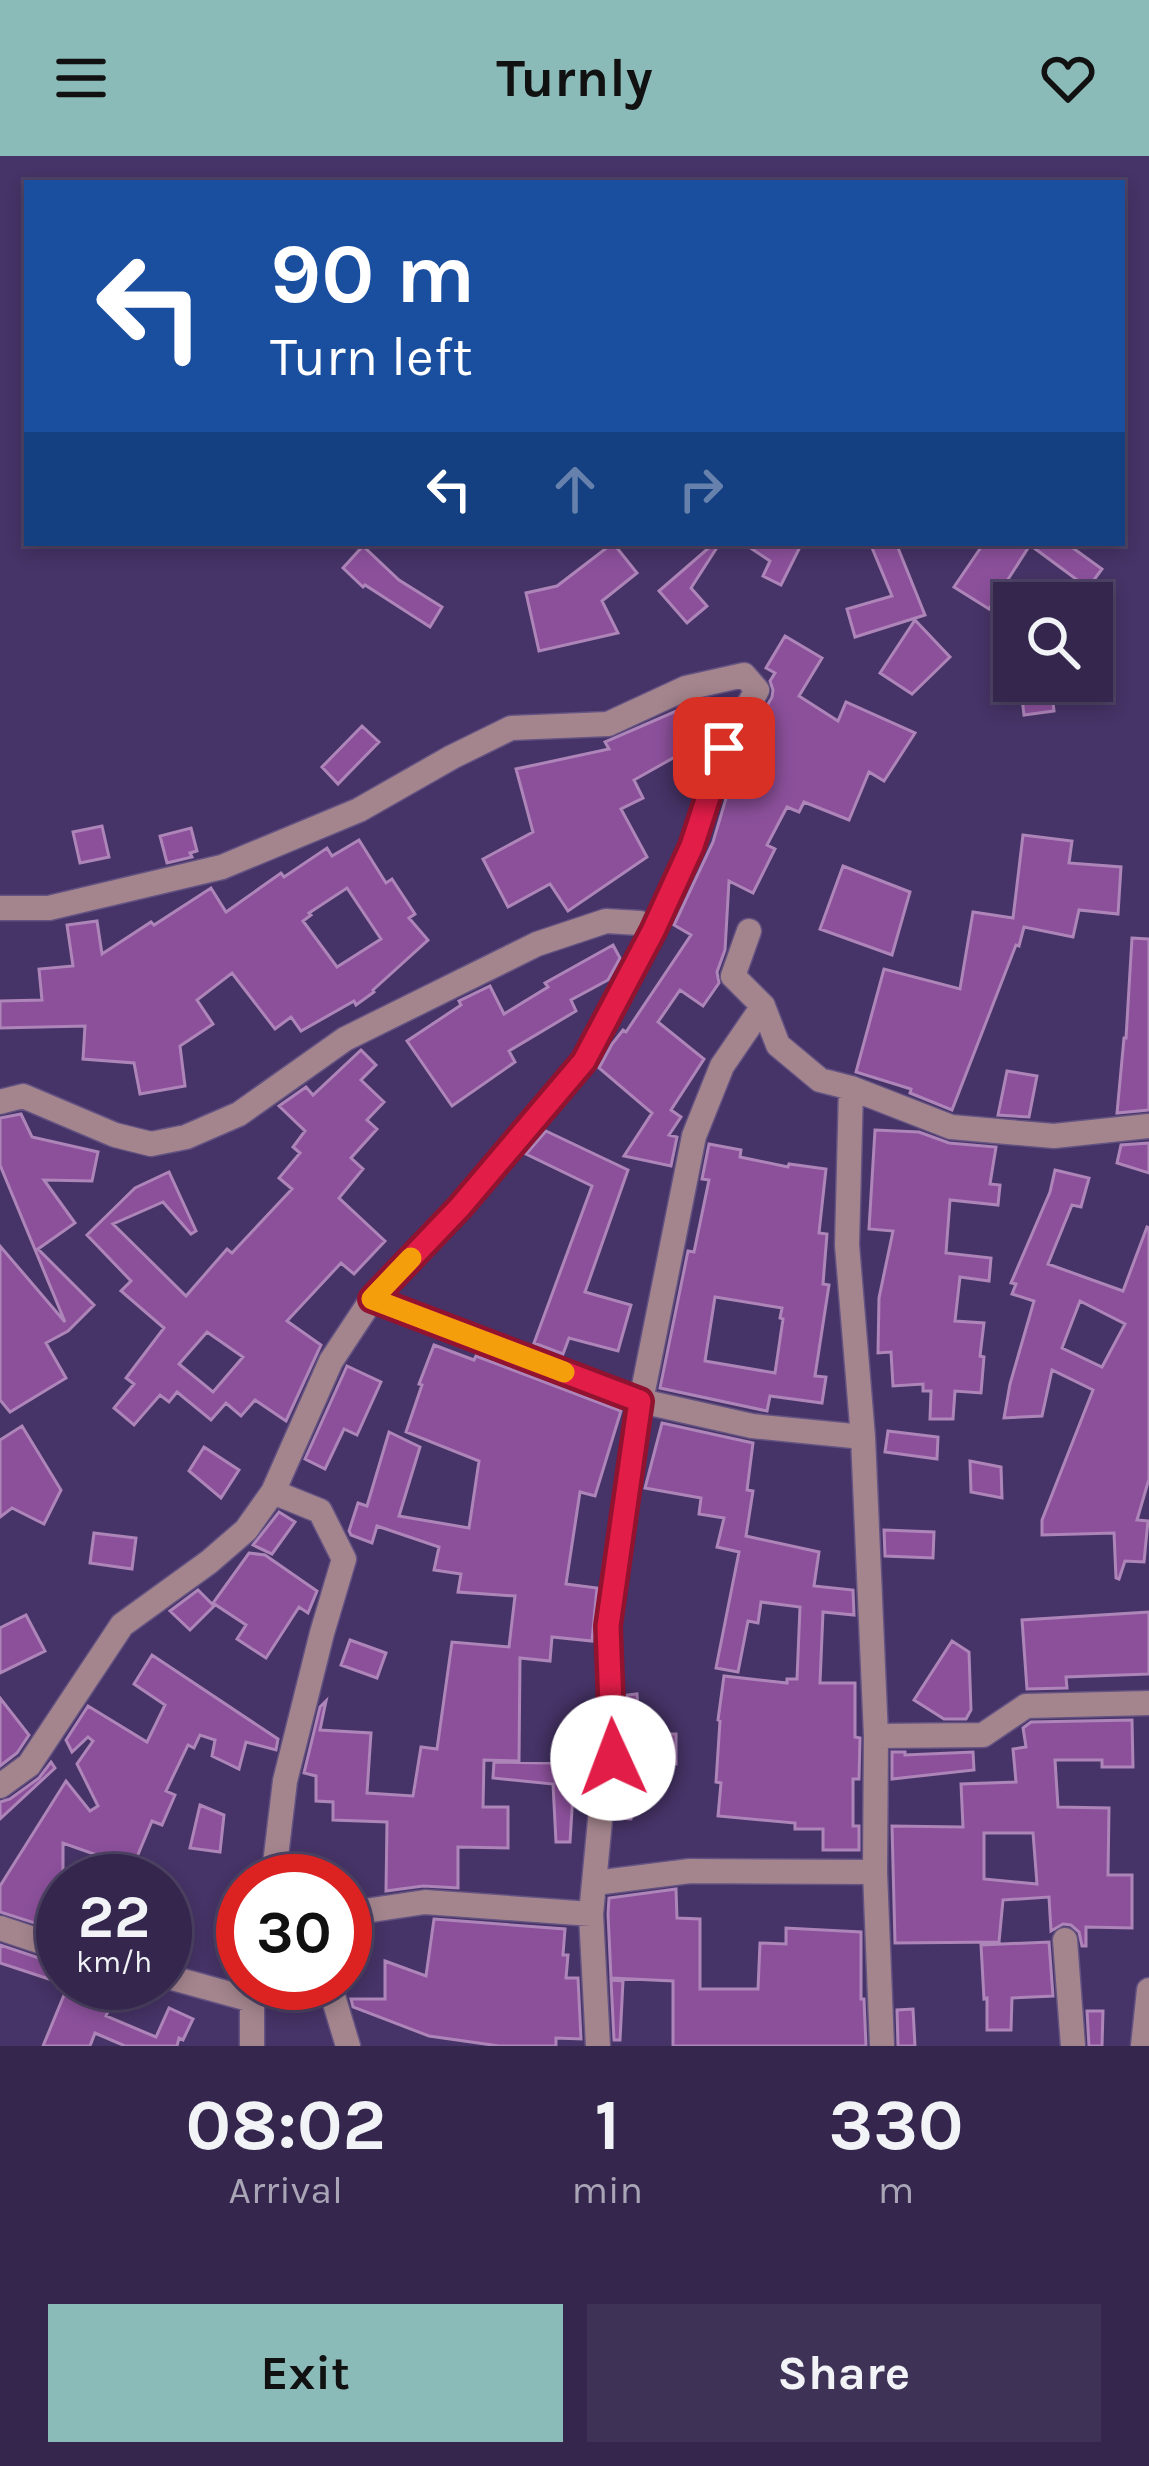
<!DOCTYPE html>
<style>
:root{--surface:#34264d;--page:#3f3257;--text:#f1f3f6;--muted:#a9a5b6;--line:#4e4365;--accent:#8bbbb9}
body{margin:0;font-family:Karla,sans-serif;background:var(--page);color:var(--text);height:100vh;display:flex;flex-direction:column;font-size:45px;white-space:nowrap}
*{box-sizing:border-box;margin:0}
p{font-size:39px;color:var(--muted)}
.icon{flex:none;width:66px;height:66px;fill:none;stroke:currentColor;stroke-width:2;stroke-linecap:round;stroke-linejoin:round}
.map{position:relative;height:1890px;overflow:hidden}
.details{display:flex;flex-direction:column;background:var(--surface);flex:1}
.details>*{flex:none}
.banner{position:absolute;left:24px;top:24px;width:1101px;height:366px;border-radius:0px;box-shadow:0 6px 18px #0003,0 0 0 3px var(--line);background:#1a4fa0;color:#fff;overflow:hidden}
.controls{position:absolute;left:993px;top:426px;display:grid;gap:24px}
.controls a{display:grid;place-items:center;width:120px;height:120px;border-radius:0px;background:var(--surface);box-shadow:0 6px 18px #0003,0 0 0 3px var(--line);font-size:60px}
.speed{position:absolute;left:36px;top:1698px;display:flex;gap:24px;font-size:60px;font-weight:700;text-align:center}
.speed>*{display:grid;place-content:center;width:156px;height:156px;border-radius:50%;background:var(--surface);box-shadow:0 6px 18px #0003,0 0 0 3px var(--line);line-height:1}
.speed small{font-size:30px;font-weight:400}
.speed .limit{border:18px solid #d22;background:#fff;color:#111}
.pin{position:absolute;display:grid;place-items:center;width:102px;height:102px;color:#fff;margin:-51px;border-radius:24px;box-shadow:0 6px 18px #0006}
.me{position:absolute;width:132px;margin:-66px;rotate:358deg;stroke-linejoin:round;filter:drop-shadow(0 0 9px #0008)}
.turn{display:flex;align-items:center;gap:42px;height:252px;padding:0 48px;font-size:54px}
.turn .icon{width:156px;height:156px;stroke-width:2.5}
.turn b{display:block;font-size:84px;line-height:102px}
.lanes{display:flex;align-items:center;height:114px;padding:0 48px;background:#0003;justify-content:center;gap:60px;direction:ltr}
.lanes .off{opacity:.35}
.eta{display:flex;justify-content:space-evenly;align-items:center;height:204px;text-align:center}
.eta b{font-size:72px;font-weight:700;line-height:84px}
.button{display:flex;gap:24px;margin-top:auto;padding:24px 48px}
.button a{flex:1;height:138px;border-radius:0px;background:var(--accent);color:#111;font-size:48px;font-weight:700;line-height:138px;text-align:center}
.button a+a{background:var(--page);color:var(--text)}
header{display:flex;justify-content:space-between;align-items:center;height:156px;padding:0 48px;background:var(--accent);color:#111;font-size:54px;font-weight:700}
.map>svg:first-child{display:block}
</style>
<header><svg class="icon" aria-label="menu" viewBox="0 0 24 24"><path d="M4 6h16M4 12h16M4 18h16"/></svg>Turnly<svg class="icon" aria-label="heart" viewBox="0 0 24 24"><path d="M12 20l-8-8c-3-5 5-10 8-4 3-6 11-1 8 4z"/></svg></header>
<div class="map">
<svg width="1149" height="1890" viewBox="0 0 1149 1890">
<rect width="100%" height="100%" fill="#463367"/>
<path fill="#8c509b" stroke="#ae85b9" stroke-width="3" fill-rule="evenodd" d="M 613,387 L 637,417 L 602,445 L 618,477 L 539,495 L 526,437 L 557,430 Z
M 743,387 L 802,387 L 781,429 L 763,420 L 770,405 Z
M 870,387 L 896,387 L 925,459 L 855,481 L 847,453 L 892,440 Z
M 984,387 L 1066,387 L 1102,413 L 1088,432 L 1030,389 L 989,453 L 954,431 Z
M 712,389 L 716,393 L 691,432 L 707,450 L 687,467 L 659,435 Z
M 363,390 L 399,424 L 442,451 L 430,471 L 365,429 L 363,431 L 343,412 Z
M 915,464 L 950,501 L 912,538 L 880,517 Z
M 785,480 L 822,502 L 799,540 L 838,565 L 846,546 L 915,577 L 884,625 L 869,616 L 849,664 L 804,646 L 799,656 L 787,651 L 767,689 L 775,693 L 753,737 L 729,725 L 725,794 L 717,816 L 719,827 L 703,850 L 680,834 L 658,866 L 704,903 L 671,954 L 681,961 L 669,979 L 677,981 L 671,1010 L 624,1000 L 652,957 L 599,912 L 612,888 L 623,874 L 626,876 L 691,779 L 674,769 L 713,686 L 739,599 L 772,541 L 773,534 L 770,525 L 775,517 L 766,512 Z
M 1051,530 L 1054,555 L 1024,559 L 1021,534 Z
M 697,546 L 714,576 L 706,592 L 698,588 L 634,624 L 643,642 L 621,653 L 647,701 L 568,755 L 550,728 L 508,751 L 483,703 L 533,676 L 516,613 L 609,593 L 605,586 L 607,585 Z
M 362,570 L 379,586 L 338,628 L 322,611 Z
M 102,670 L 109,701 L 80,707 L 73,676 Z
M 191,672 L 197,695 L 190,697 L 192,701 L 167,707 L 160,680 Z
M 1023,679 L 1072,685 L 1069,707 L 1121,711 L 1118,758 L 1079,754 L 1073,781 L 1024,771 L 1019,790 L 1016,789 L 952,954 L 910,937 L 911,933 L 856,916 L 884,813 L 960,833 L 973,756 L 1013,762 Z
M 359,684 L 386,727 L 392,723 L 415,758 L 409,762 L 428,784 L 373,834 L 374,836 L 356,849 L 354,845 L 301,875 L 291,861 L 275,873 L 232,817 L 197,844 L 213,868 L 180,890 L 185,930 L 140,938 L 134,907 L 83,903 L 85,870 L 0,872 L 0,845 L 42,844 L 39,813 L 73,810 L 67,769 L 97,765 L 102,798 L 151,766 L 154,769 L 211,732 L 226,756 L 281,717 L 284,721 L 327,692 L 332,700 ZM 347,732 L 381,783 L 337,811 L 303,765 L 311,759 L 309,757 Z
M 843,710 L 910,736 L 892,799 L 820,773 Z
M 1132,782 L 1149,783 L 1149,954 L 1117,957 L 1124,882 L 1126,882 Z
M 613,789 L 620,802 L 608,824 L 571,844 L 576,855 L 509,895 L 515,906 L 452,950 L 407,885 L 461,849 L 459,845 L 490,830 L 504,858 L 548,831 L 545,827 Z
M 361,894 L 376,909 L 361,924 L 384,946 L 367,964 L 377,973 L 351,1002 L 363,1013 L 339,1042 L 385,1085 L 354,1118 L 341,1107 L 287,1165 L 321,1189 L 286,1265 L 255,1244 L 241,1260 L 226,1247 L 211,1264 L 177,1236 L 169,1246 L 160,1239 L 134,1269 L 114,1252 L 134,1228 L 126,1222 L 164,1172 L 121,1135 L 131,1125 L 87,1079 L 135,1032 L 169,1016 L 196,1075 L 191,1078 L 163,1046 L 113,1068 L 186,1140 L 227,1093 L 232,1097 L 292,1033 L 279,1022 L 300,997 L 293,991 L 305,975 L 279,950 L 306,931 L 313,939 ZM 207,1176 L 243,1201 L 213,1236 L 179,1208 Z
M 1007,915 L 1037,920 L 1029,961 L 998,959 Z
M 21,958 L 32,981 L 98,996 L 92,1025 L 44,1024 L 75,1067 L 38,1093 L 94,1149 L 68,1175 L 46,1187 L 66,1222 L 10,1256 L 0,1244 L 0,1090 L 65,1166 L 0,1009 L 0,962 Z
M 875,974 L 919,976 L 949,987 L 996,991 L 990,1028 L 1000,1029 L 998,1049 L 950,1044 L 946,1097 L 991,1102 L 989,1125 L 960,1121 L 955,1165 L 984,1167 L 980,1200 L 984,1201 L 981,1237 L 955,1235 L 953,1263 L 930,1263 L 931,1235 L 923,1235 L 923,1228 L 893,1230 L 891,1196 L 878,1197 L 879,1142 L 893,1075 L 869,1073 Z
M 546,975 L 628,1014 L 585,1136 L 631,1149 L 618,1195 L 569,1182 L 563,1198 L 534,1187 L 592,1030 L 526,998 Z
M 1149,987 L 1149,1017 L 1117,1007 L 1121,989 Z
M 709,988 L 741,994 L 740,1001 L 788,1011 L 789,1008 L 826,1013 L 819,1077 L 827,1078 L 823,1128 L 829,1129 L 815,1220 L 826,1221 L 822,1247 L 770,1240 L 767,1255 L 660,1232 L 688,1095 L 694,1096 L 709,1024 L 702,1023 ZM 715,1141 L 782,1152 L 780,1162 L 783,1163 L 775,1217 L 705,1205 Z
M 1055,1014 L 1089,1022 L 1081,1051 L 1072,1049 L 1048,1108 L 1123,1135 L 1147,1071 L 1149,1072 L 1149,1323 L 1137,1364 L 1148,1365 L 1144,1406 L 1125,1405 L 1119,1423 L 1116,1422 L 1114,1377 L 1042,1379 L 1042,1364 L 1093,1234 L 1052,1214 L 1042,1260 L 1004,1262 L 1010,1228 L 1034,1145 L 1012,1138 L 1016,1128 L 1011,1127 L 1050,1036 ZM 1080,1145 L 1125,1168 L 1102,1211 L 1062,1192 Z
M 434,1189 L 474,1204 L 476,1200 L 621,1255 L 595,1340 L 580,1336 L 566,1428 L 597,1432 L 592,1485 L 552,1481 L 550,1505 L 520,1502 L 519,1605 L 484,1604 L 483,1651 L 508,1651 L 508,1692 L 458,1691 L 458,1732 L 423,1730 L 386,1735 L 387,1666 L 333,1664 L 333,1646 L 316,1645 L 316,1620 L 304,1617 L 320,1551 L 326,1545 L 320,1574 L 371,1577 L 367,1637 L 413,1640 L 421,1591 L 437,1593 L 452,1486 L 509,1491 L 515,1440 L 458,1436 L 461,1418 L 434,1414 L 439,1391 L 377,1370 L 372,1387 L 351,1379 L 349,1375 L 358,1347 L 367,1350 L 389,1276 L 420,1291 L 399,1360 L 469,1372 L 479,1305 L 406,1276 L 422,1229 L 419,1228 Z
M 347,1210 L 381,1226 L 357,1279 L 344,1273 L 325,1313 L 305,1303 Z
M 662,1267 L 753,1287 L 747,1334 L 753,1335 L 746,1380 L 819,1396 L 814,1430 L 853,1434 L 854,1459 L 823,1456 L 820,1527 L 855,1527 L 855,1581 L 860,1582 L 859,1623 L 853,1623 L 853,1670 L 859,1670 L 859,1694 L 823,1694 L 823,1673 L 795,1673 L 795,1667 L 718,1660 L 721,1627 L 716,1626 L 720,1565 L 718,1564 L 724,1520 L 787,1527 L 787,1523 L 797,1523 L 800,1451 L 761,1446 L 758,1467 L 748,1465 L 738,1516 L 716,1512 L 739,1396 L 717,1391 L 724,1362 L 699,1358 L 701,1342 L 645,1332 Z
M 22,1270 L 61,1334 L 44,1368 L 12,1352 L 0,1361 L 0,1284 Z
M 888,1275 L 938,1281 L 937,1303 L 885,1296 Z
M 204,1291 L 239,1314 L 221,1342 L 189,1315 Z
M 970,1305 L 1001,1311 L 1002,1342 L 971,1336 Z
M 279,1356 L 295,1366 L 272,1398 L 253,1389 Z
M 884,1374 L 934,1376 L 933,1402 L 885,1400 Z
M 94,1377 L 136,1382 L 132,1413 L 90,1407 Z
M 249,1397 L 265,1399 L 317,1435 L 308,1457 L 299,1451 L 266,1502 L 237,1483 L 246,1469 L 213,1447 Z
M 198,1434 L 214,1450 L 190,1474 L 170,1455 Z
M 1149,1456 L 1149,1518 L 1066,1521 L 1067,1532 L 1027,1533 L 1022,1464 Z
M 26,1459 L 45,1495 L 0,1517 L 0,1472 Z
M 350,1484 L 386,1497 L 377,1522 L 341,1509 Z
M 952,1485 L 969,1496 L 971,1554 L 966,1563 L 944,1563 L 914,1544 Z
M 152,1499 L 278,1583 L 276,1594 L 246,1586 L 239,1613 L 212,1600 L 215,1584 L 200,1579 L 194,1592 L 188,1589 L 166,1635 L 175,1639 L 162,1669 L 152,1665 L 127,1725 L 102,1725 L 111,1704 L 63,1687 L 63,1776 L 0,1756 L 0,1730 L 66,1625 L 90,1655 L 98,1650 L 77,1608 L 93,1585 L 88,1581 L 72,1596 L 66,1584 L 88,1550 L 147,1586 L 165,1549 L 134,1528 Z
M 637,1538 L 640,1578 L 676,1578 L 676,1608 L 651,1608 L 647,1641 L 635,1640 L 631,1663 L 617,1662 L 629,1602 L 627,1539 Z
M 0,1542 L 29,1579 L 17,1597 L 0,1610 Z
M 1132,1564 L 1133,1611 L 1102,1611 L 1102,1604 L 1055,1604 L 1058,1651 L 1109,1652 L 1108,1719 L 1132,1719 L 1132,1772 L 1086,1771 L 1086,1790 L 1082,1790 L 1079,1776 L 1071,1769 L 1063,1768 L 1051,1775 L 1049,1741 L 1003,1744 L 999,1786 L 895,1787 L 892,1670 L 963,1671 L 961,1628 L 1016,1626 L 1013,1593 L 1026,1591 L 1023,1572 L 1031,1566 ZM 984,1677 L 1033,1677 L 1037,1728 L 984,1723 Z
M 591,1571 L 595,1571 L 596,1600 L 588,1638 L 573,1638 L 570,1686 L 556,1686 L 553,1628 L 493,1622 L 494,1606 L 591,1608 Z
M 892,1596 L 905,1596 L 905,1599 L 973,1596 L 974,1614 L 892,1623 Z
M 51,1606 L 55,1612 L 0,1663 L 0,1646 L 10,1643 L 39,1622 Z
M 200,1649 L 224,1659 L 220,1696 L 190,1692 Z
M 676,1733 L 677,1762 L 700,1763 L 700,1833 L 758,1833 L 760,1787 L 786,1788 L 786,1772 L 861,1776 L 861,1843 L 864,1843 L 866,1890 L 673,1890 L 673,1825 L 611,1822 L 608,1758 L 609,1742 Z
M 434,1763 L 565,1773 L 563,1799 L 568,1799 L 566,1822 L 578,1822 L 581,1883 L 556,1882 L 556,1890 L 499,1890 L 429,1880 L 353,1851 L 351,1843 L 385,1843 L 385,1805 L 426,1820 Z
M 1049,1786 L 1053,1840 L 1012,1842 L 1011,1874 L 987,1874 L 987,1842 L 984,1843 L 981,1789 Z
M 0,1789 L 57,1808 L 52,1824 L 0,1807 Z
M 611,1824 L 623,1825 L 620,1884 L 614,1884 Z
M 69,1827 L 120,1827 L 106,1860 L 156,1881 L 169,1852 L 193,1863 L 183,1884 L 179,1882 L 177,1890 L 125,1890 L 95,1877 L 90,1890 L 43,1890 Z
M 913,1853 L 915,1890 L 898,1890 L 897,1854 Z
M 1087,1855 L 1103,1855 L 1102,1890 L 1089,1890 Z"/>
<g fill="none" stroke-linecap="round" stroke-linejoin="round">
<defs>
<path id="minor" d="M 0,752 L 49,752 L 222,711 L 359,654 L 452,601 L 511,572 L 608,568 L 686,532 L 744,519 L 757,534 L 724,592 L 692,690 L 653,775 L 584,905 L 460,1050 L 372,1143 L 331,1205 L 273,1336 L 246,1374 L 209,1406 L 122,1469 L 29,1609 L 0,1630
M 749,775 L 733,820 L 763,850 L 778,889 L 820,924 L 851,932 L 951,971 L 1054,980 L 1149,970
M 851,932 L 847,1089 L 863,1281 L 876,1580 L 875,1716 L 882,1890
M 0,946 L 23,940 L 115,979 L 151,988 L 186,981 L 239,958 L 345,883 L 537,788 L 606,765 L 640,767 L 653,775
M 372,1143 L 641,1245 L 752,1270 L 863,1281
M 876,1580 L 983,1579 L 1026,1550 L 1149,1547
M 273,1725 L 285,1625 L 322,1477 L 344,1403 L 320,1355 L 273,1336
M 595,1727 L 690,1715 L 875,1716
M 345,1758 L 425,1746 L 591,1758
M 0,1772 L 63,1793
M 1065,1784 L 1073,1890
M 165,1820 L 252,1844
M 329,1827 L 348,1890
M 252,1890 L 252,1844 L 255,1827
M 598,1890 L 591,1758 L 601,1654 L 613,1602 L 608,1470 L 641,1245 L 694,980 L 722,910 L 763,850
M 1143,1890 L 1149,1834"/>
</defs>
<use href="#minor" stroke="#635282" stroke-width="27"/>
<use href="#minor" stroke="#a4858e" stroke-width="24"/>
</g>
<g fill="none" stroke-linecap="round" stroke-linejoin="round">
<defs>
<path id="route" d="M 613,1602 L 608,1470 L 640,1245 L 372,1143 L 460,1051 L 584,905 L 653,775 L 692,690 L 724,592"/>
</defs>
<use href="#route" stroke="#92132f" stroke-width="30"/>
<use href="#route" stroke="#e11d48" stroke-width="21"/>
<path stroke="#f59e0b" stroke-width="21" d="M 411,1102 L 372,1143 L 564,1216"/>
</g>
</svg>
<div class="controls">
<a><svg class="icon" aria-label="search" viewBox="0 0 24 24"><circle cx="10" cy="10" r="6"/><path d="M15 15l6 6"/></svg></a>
</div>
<div class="speed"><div>22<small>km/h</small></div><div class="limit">30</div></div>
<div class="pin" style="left:724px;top:592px;background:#d93025"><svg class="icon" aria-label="arrive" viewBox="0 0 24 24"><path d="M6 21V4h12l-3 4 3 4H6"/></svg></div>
<svg class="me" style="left:613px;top:1602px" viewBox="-20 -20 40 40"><circle r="19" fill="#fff"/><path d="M0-13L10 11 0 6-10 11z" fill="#e11d48"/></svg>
<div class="banner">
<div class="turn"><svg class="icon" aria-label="left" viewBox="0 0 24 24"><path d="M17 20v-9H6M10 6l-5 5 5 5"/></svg><div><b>90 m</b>Turn left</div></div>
<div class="lanes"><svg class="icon" aria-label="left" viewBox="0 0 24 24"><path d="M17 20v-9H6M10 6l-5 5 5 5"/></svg><svg class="icon off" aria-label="ahead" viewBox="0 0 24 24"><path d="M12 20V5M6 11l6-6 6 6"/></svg><svg class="icon off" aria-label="right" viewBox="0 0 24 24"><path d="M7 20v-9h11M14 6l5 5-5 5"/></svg></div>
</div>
</div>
<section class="details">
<div class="eta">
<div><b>08:02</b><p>Arrival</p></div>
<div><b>1</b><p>min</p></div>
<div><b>330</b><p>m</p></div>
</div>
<div class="button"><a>Exit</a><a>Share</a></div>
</section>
